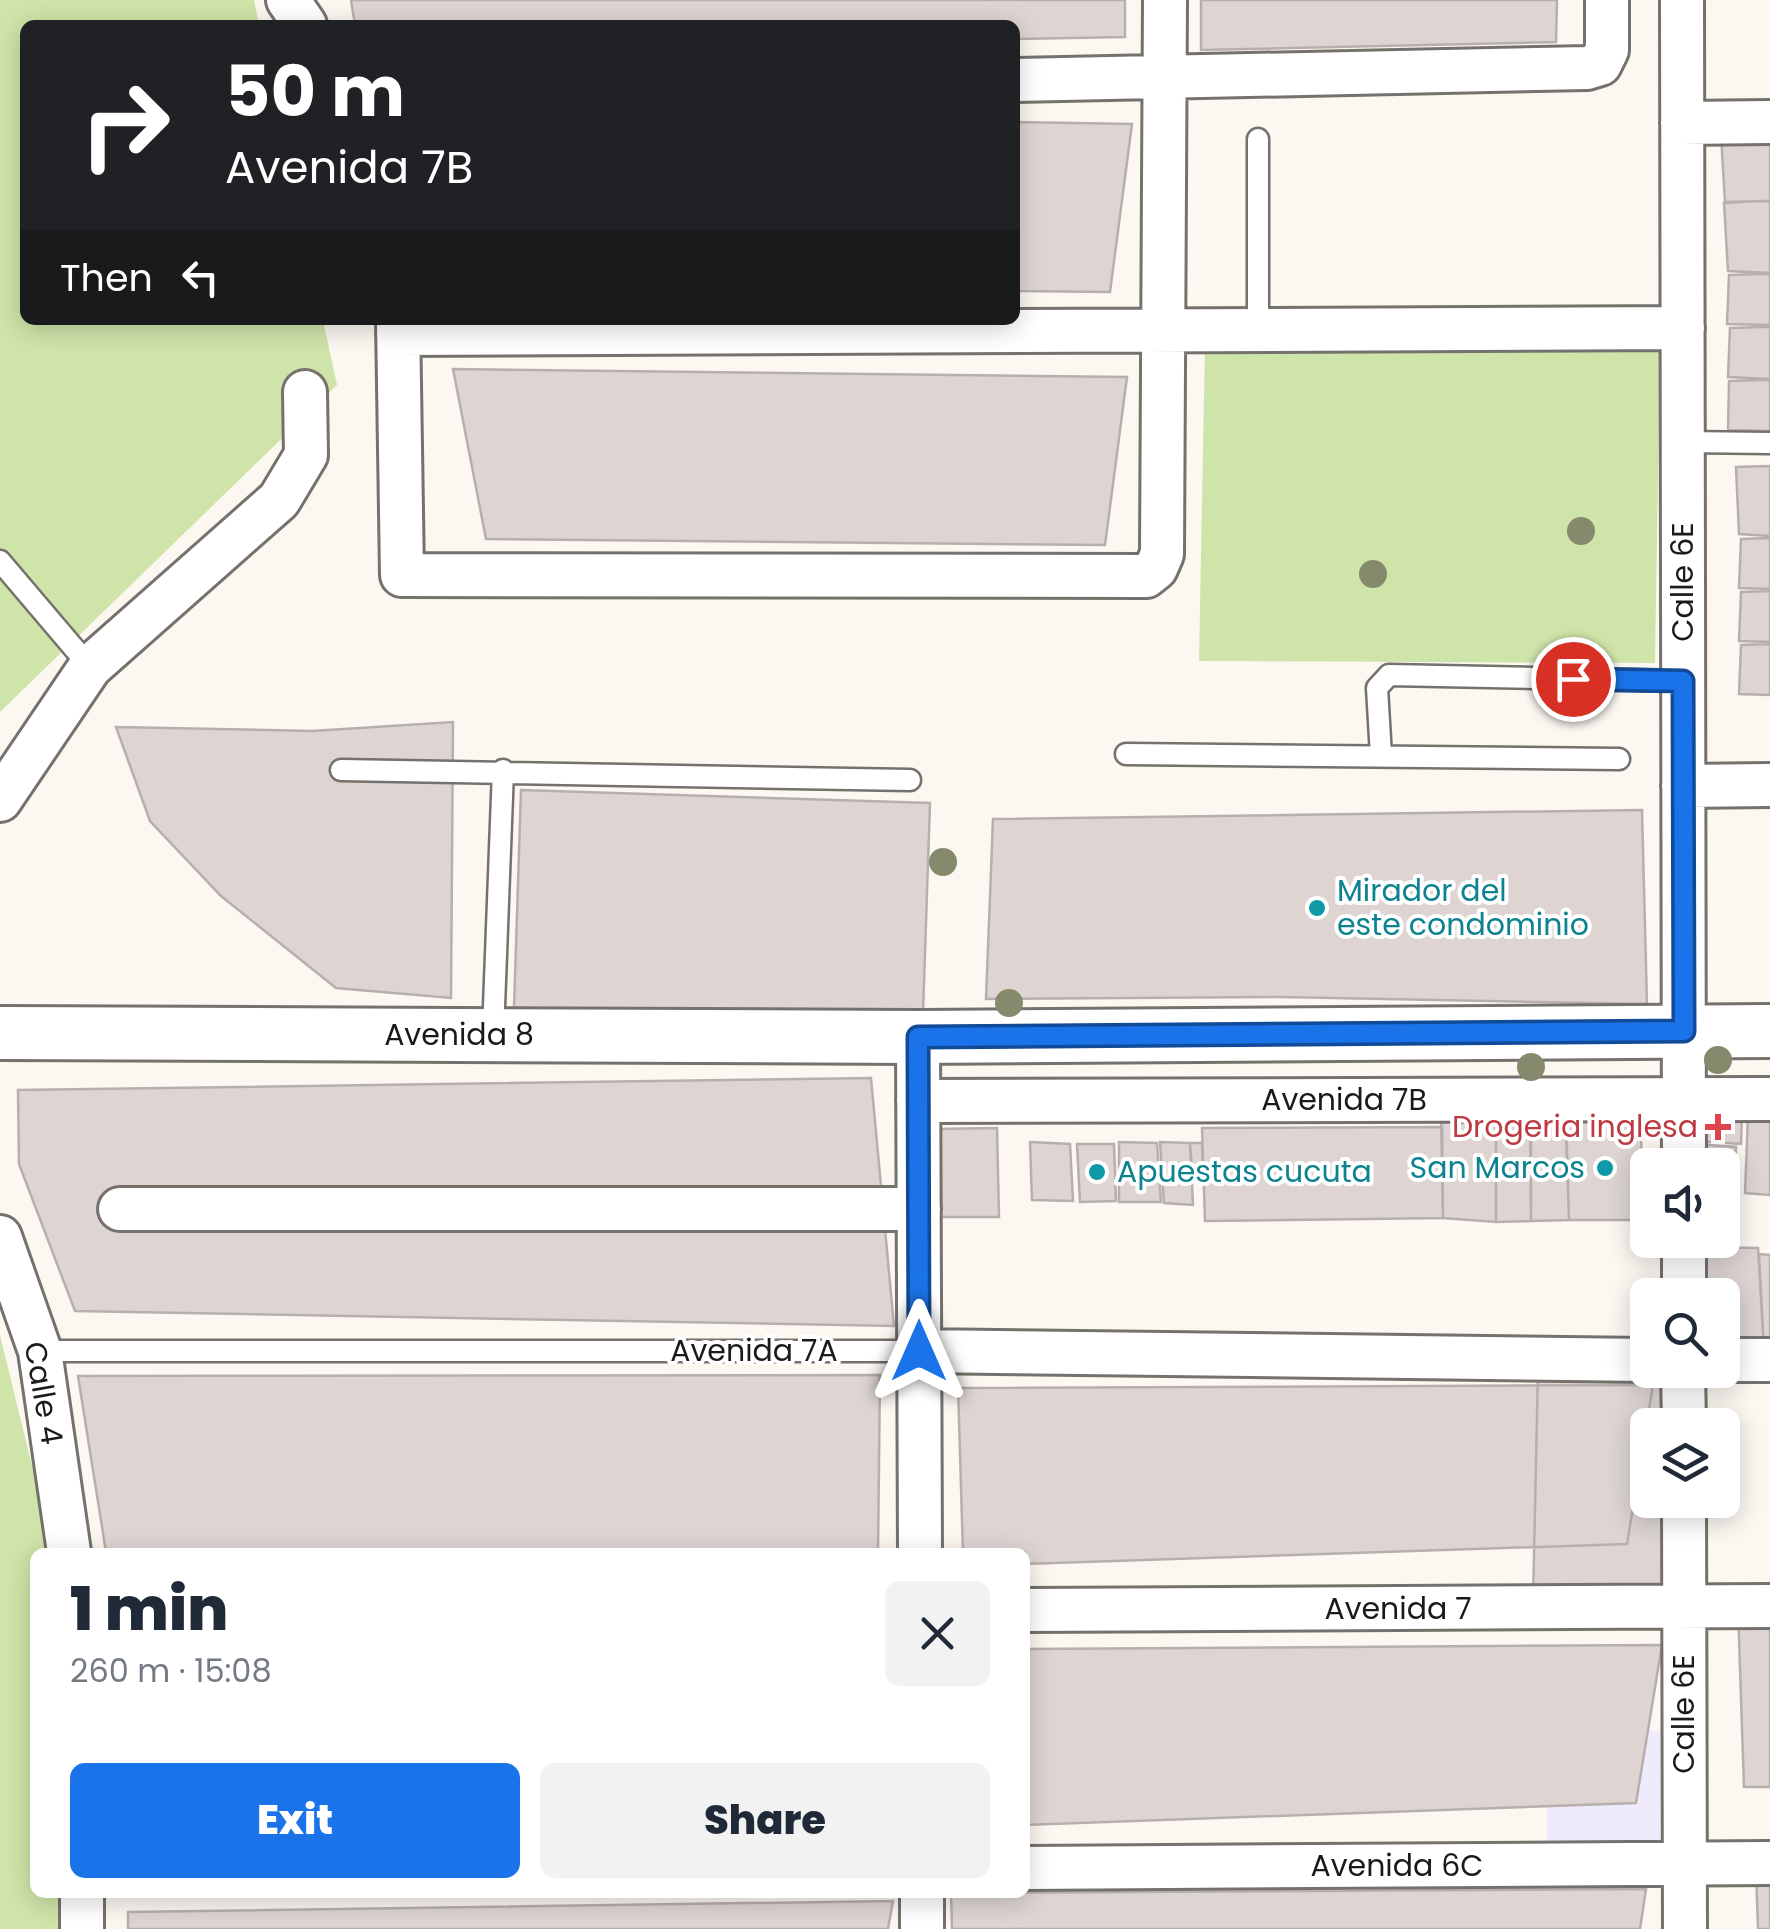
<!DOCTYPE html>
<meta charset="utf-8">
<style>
:root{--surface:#fff;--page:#f2f2f3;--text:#1f2937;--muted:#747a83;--accent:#1a73e8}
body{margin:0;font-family:Poppins,sans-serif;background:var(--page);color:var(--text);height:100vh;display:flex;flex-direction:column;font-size:38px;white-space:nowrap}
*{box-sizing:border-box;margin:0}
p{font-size:32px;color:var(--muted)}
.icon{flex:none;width:55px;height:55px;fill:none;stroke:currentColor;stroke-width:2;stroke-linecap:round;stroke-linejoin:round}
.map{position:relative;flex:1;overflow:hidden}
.panel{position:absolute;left:30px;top:1548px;width:1000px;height:350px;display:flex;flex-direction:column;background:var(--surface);border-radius:15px;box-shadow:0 5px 25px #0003}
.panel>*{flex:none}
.banner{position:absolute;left:20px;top:20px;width:1000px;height:305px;border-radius:15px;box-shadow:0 5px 25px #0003;background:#202124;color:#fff;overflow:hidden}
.controls{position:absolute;left:1630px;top:1148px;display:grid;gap:20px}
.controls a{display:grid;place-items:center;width:110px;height:110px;border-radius:15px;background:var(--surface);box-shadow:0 5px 25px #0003;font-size:50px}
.pin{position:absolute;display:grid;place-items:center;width:85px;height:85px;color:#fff;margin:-42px;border:5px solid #fff;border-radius:50%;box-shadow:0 2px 10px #0007}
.me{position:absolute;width:110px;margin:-55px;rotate:0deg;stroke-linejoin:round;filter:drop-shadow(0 0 8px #0008)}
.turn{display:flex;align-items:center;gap:35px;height:210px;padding:0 40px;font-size:45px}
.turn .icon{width:130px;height:130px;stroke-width:2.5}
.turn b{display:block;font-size:70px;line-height:85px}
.then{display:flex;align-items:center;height:95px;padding:0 40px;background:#0003;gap:20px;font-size:38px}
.round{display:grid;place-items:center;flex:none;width:105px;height:105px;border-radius:15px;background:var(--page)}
.summary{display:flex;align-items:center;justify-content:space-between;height:170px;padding:0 40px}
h1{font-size:60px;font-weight:800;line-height:75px}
.cta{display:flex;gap:20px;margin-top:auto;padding:20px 40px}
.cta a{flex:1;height:115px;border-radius:15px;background:var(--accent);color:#fff;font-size:40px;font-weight:800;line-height:115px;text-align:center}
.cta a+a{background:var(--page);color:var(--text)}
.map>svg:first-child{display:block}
</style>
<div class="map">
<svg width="1770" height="1929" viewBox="0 0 1770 1929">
<rect width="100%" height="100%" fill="#fcf7f1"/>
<path fill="#efebfd" d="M 1547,1731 L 1667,1731 L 1667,1851 L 1547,1851 Z"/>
<path fill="#cfe4a9" d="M 0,0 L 254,0 L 259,25 L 25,25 L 25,320 L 323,320 L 337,385 L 0,712 Z
M 1205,343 L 1660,343 L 1655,663 L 1199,661 Z
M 0,1335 L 53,1552 L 35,1552 L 35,1892 L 63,1893 L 62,1929 L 0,1929 Z"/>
<path fill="#ded5d3" stroke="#b7afad" stroke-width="2.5" d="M 351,0 L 1125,0 L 1125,37 L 1015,39 L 1015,25 L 355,25 Z
M 1201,0 L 1557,0 L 1556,42 L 1201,50 Z
M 1015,122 L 1132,124 L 1110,292 L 1015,291 Z
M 1770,133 L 1770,201 L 1725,202 L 1721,135 Z
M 1760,201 L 1770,201 L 1770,273 L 1728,271 L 1724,203 Z
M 1760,274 L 1770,274 L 1770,325 L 1727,324 L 1729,275 Z
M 1761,327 L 1770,327 L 1770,379 L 1728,377 L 1730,328 Z
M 453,369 L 1127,377 L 1105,545 L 486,539 Z
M 1760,380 L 1770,380 L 1770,431 L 1728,430 L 1729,381 Z
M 1770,466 L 1770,536 L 1739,534 L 1736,467 Z
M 1770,538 L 1770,589 L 1739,588 L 1741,539 Z
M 1770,591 L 1770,642 L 1739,641 L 1741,592 Z
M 1770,644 L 1770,695 L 1739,694 L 1741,645 Z
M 453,722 L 451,998 L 336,988 L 221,896 L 150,821 L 116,727 L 312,731 Z
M 521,790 L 930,803 L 923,1013 L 514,1008 Z
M 1642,810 L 1647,1004 L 1281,997 L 986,999 L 993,819 Z
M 871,1078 L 894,1326 L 75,1311 L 19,1164 L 18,1090 Z
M 1496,1105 L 1530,1108 L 1531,1221 L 1496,1222 Z
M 1565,1107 L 1640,1107 L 1644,1220 L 1569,1220 Z
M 1496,1111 L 1496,1222 L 1443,1218 L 1441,1112 Z
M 1694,1112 L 1742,1113 L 1741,1144 L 1695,1141 Z
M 1748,1115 L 1770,1115 L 1770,1195 L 1745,1193 Z
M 1566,1117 L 1569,1220 L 1531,1221 L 1531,1120 Z
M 1442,1127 L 1443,1218 L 1205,1221 L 1202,1128 Z
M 997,1128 L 999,1217 L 935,1217 L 937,1129 Z
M 1030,1142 L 1070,1144 L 1073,1201 L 1032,1200 Z
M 1119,1142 L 1157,1143 L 1161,1202 L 1119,1202 Z
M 1160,1142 L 1190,1143 L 1193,1205 L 1164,1203 Z
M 1190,1143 L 1202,1143 L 1203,1169 L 1192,1169 Z
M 1077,1144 L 1114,1144 L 1116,1201 L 1080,1202 Z
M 1694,1144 L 1736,1147 L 1735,1170 L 1722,1170 L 1722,1165 L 1693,1165 Z
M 1722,1171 L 1736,1172 L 1735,1198 L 1722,1197 Z
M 1722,1197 L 1735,1198 L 1734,1221 L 1722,1221 Z
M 1722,1223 L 1734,1224 L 1734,1248 L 1691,1247 L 1691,1240 L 1722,1240 Z
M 1691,1247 L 1758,1248 L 1764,1350 L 1722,1350 L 1722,1295 L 1691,1295 Z
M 1759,1254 L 1770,1255 L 1770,1350 L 1764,1350 Z
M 1538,1369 L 1662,1370 L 1663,1425 L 1648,1425 L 1648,1500 L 1665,1500 L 1668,1603 L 1533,1602 Z
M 880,1375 L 878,1552 L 106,1552 L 78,1376 Z
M 1653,1385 L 1627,1544 L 1025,1564 L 1025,1552 L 963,1552 L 958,1388 Z
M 1738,1608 L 1770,1608 L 1770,1787 L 1744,1787 Z
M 1662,1645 L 1636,1803 L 1025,1825 L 1025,1649 Z
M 1756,1872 L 1770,1872 L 1770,1929 L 1758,1929 Z
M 1646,1889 L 1640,1929 L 952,1929 L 951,1893 Z
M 893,1901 L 888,1929 L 128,1929 L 128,1912 Z"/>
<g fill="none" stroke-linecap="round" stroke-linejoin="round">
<defs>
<path id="service" d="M 1258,329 L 1258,139
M 1683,442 L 1770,443
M 0,561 L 90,667
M 1126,754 L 1619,759
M 1381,756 L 1377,688 L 1389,675 L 1683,681
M 341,770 L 910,780
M 493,1033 L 503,770
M 40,1351 L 919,1351"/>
<path id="minor" d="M 288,0 L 305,25
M 1682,0 L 1684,1165
M 1015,80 L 1587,68 L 1600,64 L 1607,50 L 1607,0
M 1682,123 L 1770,122
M 398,320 L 402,575 L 1146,576 L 1156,568 L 1162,554 L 1165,0
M 398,334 L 1683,328
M 1683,786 L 1770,785
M 0,800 L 90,667 L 279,500 L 306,455 L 305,392
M 918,1037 L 920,1552
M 918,1101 L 1770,1099
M 120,1209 L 919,1209
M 0,1237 L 40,1351 L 69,1552
M 1684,1295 L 1684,1240
M 919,1351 L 1648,1360
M 1722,1360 L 1770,1360
M 1683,1370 L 1684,1425
M 1684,1500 L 1685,1929
M 1025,1610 L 1770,1606
M 1025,1868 L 1770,1863
M 82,1892 L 82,1929
M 922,1892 L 922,1929"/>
<path id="tertiary" d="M 0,1033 L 918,1037 L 1770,1031"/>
</defs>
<use href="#service" stroke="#75716c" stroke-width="25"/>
<use href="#minor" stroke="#75716c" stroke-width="48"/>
<use href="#tertiary" stroke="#75716c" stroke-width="58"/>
<use href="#service" stroke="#fff" stroke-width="20"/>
<use href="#minor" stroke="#fff" stroke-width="42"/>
<use href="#tertiary" stroke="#fff" stroke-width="52"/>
</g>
<g fill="#858a6d">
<circle cx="1581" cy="531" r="14"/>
<circle cx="1373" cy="574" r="14"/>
<circle cx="943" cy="862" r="14"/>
<circle cx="1009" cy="1003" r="14"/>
<circle cx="1718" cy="1060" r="14"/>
<circle cx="1531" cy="1067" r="14"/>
</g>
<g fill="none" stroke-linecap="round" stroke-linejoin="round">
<defs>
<path id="route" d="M 919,1351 L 918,1037 L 1684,1031 L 1683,681 L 1573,679"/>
</defs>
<use href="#route" stroke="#114b97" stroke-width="25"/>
<use href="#route" stroke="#1a73e8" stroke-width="18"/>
</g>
<g fill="#0f9aa8" stroke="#fff" stroke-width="4">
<circle cx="1317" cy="908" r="10"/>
<circle cx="1605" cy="1168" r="10"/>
<circle cx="1097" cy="1172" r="10"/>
</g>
<path fill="#e0444e" stroke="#fff" stroke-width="4" d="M1713 1112h10v10h10v10h-10v10h-10v-10h-10v-10h10z"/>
<g text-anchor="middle" stroke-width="8" stroke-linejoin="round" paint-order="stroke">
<g font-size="30" fill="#1c1a18" stroke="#fff">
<text transform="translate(1683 582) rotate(-90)" y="10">Calle 6E</text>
<text x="459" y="1045">Avenida 8</text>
<text x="1344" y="1110">Avenida 7B</text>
<text x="754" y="1361">Avenida 7A</text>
<text transform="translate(43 1393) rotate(80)" y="10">Calle 4</text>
<text x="1398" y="1619">Avenida 7</text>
<text transform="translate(1684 1714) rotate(-90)" y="10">Calle 6E</text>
<text x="1397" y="1876">Avenida 6C</text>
</g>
<g font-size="30" fill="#0d838f" stroke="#fff" text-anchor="start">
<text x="1337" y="901">Mirador del<tspan x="1337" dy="34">este condominio</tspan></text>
<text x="1585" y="1178" text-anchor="end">San Marcos</text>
<text x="1117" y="1182">Apuestas cucuta</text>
</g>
<g font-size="30" fill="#be3a42" stroke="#fff" text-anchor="end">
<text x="1698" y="1137">Drogeria inglesa</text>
</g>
</g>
</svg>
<div class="controls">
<a><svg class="icon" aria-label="sound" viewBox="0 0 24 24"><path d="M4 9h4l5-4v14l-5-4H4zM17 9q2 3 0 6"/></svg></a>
<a><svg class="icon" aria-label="search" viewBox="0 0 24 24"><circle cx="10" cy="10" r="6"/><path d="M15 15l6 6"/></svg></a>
<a><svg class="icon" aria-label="layers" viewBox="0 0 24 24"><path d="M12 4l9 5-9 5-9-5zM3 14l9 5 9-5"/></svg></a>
</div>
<div class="pin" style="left:1573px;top:679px;background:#d93025"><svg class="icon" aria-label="arrive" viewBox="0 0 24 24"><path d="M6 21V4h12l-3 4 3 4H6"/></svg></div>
<svg class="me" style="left:919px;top:1351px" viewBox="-20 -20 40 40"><path d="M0-17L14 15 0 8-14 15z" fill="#1a73e8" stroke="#fff" stroke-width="4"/></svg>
<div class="banner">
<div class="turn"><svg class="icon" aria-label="right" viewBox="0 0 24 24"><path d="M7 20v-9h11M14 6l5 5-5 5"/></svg><div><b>50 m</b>Avenida 7B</div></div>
<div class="then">Then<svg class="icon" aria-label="left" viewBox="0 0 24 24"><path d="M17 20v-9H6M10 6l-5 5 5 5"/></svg></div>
</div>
<section class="panel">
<div class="summary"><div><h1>1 min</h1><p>260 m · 15:08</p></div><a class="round"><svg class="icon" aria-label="close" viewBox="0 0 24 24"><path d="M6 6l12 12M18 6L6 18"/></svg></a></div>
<div class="cta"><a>Exit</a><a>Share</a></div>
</section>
</div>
